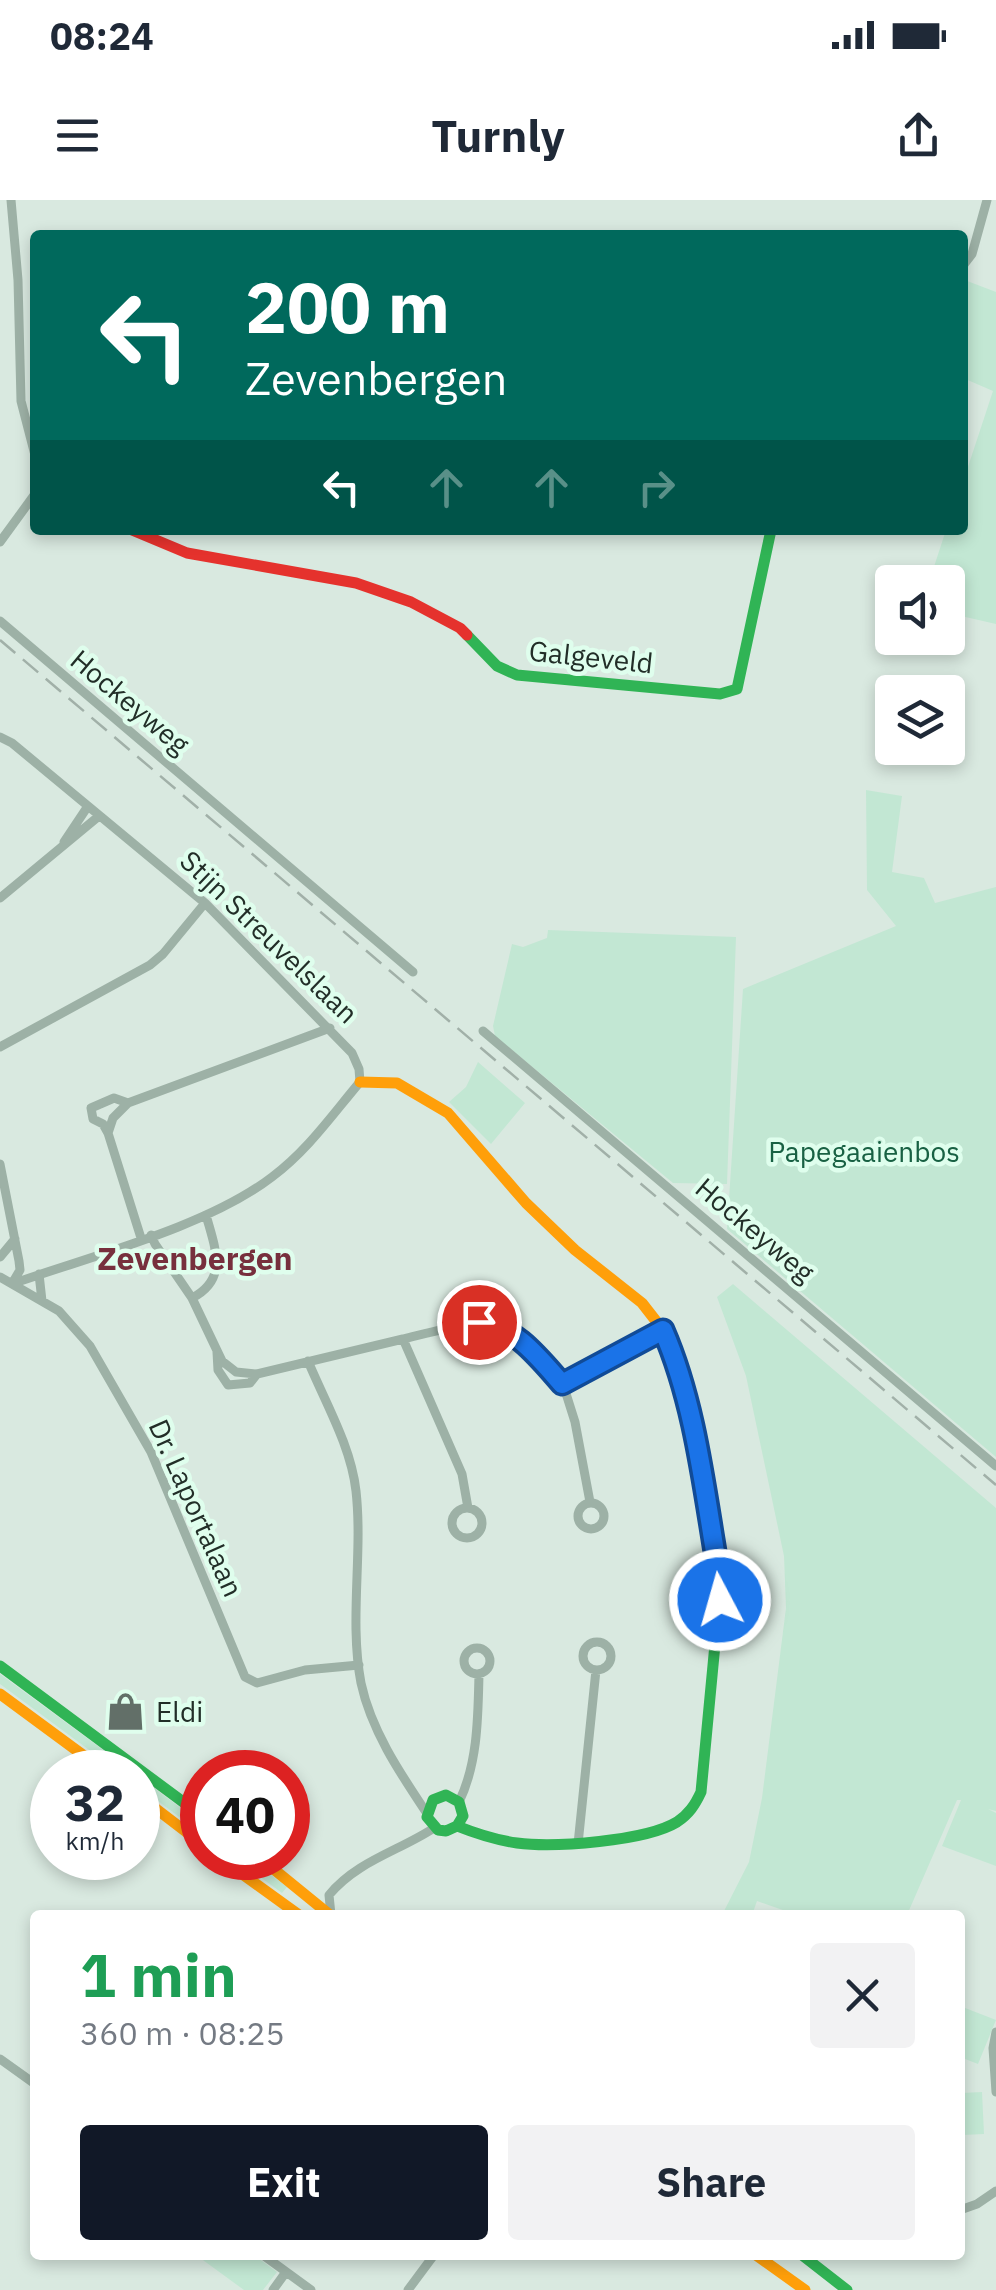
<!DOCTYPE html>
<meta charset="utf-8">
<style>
:root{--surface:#fff;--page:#f2f2f3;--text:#1f2937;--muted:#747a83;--accent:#111827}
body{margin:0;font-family:"IBM Plex Sans",sans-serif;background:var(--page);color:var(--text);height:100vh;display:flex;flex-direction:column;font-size:38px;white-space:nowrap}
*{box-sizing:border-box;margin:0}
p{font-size:32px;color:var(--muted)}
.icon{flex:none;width:55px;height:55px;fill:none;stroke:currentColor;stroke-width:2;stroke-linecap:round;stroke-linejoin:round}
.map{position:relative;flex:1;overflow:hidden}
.details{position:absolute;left:30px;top:1710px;width:935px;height:350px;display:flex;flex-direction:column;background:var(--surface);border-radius:10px;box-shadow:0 5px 15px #0003}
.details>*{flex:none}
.guide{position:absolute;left:30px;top:30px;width:938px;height:305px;border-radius:10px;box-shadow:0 5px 15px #0003;background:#00695c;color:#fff;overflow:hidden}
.buttons{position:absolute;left:875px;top:365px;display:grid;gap:20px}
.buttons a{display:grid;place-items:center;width:90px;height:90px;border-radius:10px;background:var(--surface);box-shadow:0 5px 15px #0003;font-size:50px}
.speed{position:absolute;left:30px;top:1550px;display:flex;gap:20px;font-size:50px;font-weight:700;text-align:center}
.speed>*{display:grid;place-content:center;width:130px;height:130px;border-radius:50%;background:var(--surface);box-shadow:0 5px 15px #0003;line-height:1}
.speed small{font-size:25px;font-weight:400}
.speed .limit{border:15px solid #d22;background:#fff;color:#111}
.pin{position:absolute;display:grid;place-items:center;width:85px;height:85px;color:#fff;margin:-42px;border:5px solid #fff;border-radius:50%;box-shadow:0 2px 10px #0007}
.me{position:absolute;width:110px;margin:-55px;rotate:354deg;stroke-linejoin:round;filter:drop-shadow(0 0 8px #0008)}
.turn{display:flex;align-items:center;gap:35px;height:210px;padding:0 50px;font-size:45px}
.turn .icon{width:130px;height:130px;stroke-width:2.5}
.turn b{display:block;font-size:70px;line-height:85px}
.lanes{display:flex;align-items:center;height:95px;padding:0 50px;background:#0003;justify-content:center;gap:50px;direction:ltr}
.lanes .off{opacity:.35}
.round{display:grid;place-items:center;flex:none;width:105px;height:105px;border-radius:10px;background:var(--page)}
.overview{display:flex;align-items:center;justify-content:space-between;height:170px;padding:0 50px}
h1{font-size:60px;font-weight:700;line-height:75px;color:#1e9e55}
.button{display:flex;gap:20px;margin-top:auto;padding:20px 50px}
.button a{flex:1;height:115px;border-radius:10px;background:var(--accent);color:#fff;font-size:40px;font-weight:700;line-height:115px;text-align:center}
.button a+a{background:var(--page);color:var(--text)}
.status{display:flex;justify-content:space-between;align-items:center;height:70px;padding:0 50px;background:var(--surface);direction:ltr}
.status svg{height:28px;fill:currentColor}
header{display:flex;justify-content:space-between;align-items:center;height:130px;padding:0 50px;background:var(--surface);font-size:45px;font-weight:700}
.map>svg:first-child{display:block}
</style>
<div class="status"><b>08:24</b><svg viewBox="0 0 49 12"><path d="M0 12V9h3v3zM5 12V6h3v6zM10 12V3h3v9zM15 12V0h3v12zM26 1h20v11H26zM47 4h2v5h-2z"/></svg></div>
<header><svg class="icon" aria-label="menu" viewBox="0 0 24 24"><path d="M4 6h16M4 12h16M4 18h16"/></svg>Turnly<svg class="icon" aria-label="share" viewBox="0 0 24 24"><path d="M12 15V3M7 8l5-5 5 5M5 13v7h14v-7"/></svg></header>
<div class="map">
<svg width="996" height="2090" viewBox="0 0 996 2090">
<rect width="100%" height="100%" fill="#d9e9e0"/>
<path fill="#c2e7d3" d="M 962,79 L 996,92 L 996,424 L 948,413 L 948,382 L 929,382 L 946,330 L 962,330 L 963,282 L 993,191 L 963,178 Z
M 866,590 L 902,596 L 892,672 L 924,678 L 935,703 L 996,687 L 996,1257 L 727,1029 L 743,789 L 896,726 L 867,690 Z
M 548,730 L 736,737 L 727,984 L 673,983 L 495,836 L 493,826 L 512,744 L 523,747 L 547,738 Z
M 478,862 L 525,903 L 491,944 L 449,902 L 466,887 Z
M 733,1084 L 996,1308 L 996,1611 L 988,1609 L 996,1613 L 996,1666 L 942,1646 L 961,1600 L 957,1600 L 907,1715 L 797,1715 L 757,1701 L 752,1715 L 722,1715 L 749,1662 L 762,1598 L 786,1408 L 784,1356 L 746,1176 L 717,1097 Z
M 0,1474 L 133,1572 L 119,1572 L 0,1484 Z
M 138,1576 L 202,1624 L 202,1634 L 138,1586 Z
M 234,1658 L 248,1658 L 287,1687 L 282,1693 Z
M 960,1806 L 996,1820 L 978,1864 L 960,1857 Z
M 982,1892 L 984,1934 L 963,1935 L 961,1893 Z
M 196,2055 L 254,2055 L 277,2072 L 263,2090 L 244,2090 Z"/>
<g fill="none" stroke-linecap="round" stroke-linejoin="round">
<path stroke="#9db1a6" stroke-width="9" d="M 11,0 L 18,80 L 21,201 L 35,255
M 962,67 L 972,54 L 987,0
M 0,342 L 35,294
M 0,421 L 413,772
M 0,537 L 12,543 L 205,703 L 352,853 L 359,869 L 360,882 C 332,915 308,950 272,977 C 207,1027 91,1056 12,1084
M 64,642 L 88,606
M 0,698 L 99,616
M 483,831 L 996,1266
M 0,847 L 150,765 L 163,754 L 205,703
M 108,933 L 103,924 L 93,919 L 91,908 L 114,898 L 128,903
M 0,964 L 19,1061 L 20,1070 L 13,1082
M 151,1035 L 155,1044 L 192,1098 L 222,1161 L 236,1172 L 257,1174 L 403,1139
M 141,1038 L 108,933 L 113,918 L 128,903 L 330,828
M 0,1057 L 15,1039
M 39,1074 L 42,1101
M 0,1077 L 59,1111 L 90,1146 L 151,1252 L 245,1477 L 257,1483 L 305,1470 L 359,1465
M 192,1098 C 229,1079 215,1048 206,1015
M 217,1152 L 218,1170 L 228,1185 L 250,1183 L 257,1174
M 308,1161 C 325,1202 351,1246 356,1291 C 363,1354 349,1420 361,1483 C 371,1530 400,1573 426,1612
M 590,1302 L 575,1222 L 563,1184 L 663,1130
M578 1316a13 13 0 1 1 26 0a13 13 0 1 1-26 0Z
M 468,1308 L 462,1274 L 403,1139 C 493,1117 497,1111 563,1184
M452 1323a15 15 0 1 1 30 0a15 15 0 1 1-30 0Z
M583 1456a14 14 0 1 1 28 0a14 14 0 1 1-28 0Z
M464 1461a13 13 0 1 1 26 0a13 13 0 1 1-26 0Z
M 459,1602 C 478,1563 478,1516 479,1474
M 578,1644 L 596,1470
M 331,1715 L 329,1695 C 357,1661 399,1651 434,1628
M 996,1832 L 993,1848 L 996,1892
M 0,1859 L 35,1884
M 960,2010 L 977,2004 L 996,1991
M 263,2055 L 311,2090
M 273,2090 L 286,2072
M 408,2090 L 434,2055"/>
<path stroke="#30b455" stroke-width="11" d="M 467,435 L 497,466 L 517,475 L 720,494 L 737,489 L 771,330
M 0,1466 L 202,1616
M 457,1626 L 463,1616 L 459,1602 L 446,1595 L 433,1600 L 427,1617 L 438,1630 L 446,1631 L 457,1626 C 477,1634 496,1640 517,1643 C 554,1648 646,1641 677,1622 C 689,1614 695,1605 701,1592 L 721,1381 L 705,1300
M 802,2055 L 847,2090"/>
<path stroke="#ff9f0a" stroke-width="11" d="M 360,882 L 397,883 L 448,913 L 526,1003 L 575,1050 L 642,1103 L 663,1130 L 678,1165 L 705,1300
M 0,1494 L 106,1572
M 138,1595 L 202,1644
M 220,1658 L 299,1715
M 260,1658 L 330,1715
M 756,2055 L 805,2090"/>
<path stroke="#e5322d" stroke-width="11" d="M 132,330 L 187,353 L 356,383 L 411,402 L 460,428 L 467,435"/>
<path stroke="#a1b0a8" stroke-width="2.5" stroke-dasharray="20 10" stroke-linecap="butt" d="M 0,440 L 996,1285"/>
</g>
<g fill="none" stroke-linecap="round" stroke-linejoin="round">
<defs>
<path id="route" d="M 479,1122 C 514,1125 540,1159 562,1184 L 663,1130 C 697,1208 705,1298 720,1381 L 720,1400"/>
</defs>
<use href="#route" stroke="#114b97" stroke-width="25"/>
<use href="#route" stroke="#1a73e8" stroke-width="18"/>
</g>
<defs>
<symbol id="shop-bare" viewBox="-9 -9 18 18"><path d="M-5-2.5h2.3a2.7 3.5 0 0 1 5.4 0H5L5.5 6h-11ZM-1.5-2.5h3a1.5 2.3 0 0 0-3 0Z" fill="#626f68" stroke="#dffeed" stroke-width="2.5" paint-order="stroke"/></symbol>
</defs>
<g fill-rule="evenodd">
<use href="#shop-bare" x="98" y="1484" width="55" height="55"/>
</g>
<g text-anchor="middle" stroke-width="9" stroke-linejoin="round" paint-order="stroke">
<g font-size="28" fill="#222e28" stroke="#dffeed">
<text transform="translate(591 457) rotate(6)" y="10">Galgeveld</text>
<text transform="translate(130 502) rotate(40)" y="10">Hockeyweg</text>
<text transform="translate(269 737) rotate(44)" y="10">Stijn Streuvelslaan</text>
<text transform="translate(755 1030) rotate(40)" y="10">Hockeyweg</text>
<text transform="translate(196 1308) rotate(66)" y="10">Dr. Laportalaan</text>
</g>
<g font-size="28" fill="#186143" stroke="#dffeed">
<text x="864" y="962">Papegaaienbos</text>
</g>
<g font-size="28" fill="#222e28" stroke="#dffeed" text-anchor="start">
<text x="156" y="1522">Eldi</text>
</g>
<g font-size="32" font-weight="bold" fill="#77303d" stroke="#dffeed">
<text x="195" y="1070">Zevenbergen</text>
</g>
</g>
</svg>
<div class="buttons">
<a><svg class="icon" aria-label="sound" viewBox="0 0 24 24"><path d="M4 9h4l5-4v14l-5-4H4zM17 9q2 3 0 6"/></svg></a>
<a><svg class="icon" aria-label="layers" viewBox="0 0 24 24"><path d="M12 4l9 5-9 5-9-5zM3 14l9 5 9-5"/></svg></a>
</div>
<div class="speed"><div>32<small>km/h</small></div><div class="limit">40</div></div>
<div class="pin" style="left:479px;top:1122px;background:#d93025"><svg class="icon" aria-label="arrive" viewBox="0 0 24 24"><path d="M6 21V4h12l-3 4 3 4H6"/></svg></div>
<svg class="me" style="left:720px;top:1400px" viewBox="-20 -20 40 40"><circle r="17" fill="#1a73e8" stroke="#fff" stroke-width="3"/><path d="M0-11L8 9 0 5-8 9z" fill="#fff"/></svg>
<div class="guide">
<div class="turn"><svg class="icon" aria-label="left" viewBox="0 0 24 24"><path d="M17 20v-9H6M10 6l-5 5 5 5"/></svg><div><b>200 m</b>Zevenbergen</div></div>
<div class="lanes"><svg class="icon" aria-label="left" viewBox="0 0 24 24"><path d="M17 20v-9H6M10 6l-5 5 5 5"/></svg><svg class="icon off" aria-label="ahead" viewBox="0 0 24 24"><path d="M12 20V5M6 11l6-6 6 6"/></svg><svg class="icon off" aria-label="ahead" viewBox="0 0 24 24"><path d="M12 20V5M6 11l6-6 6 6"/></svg><svg class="icon off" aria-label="right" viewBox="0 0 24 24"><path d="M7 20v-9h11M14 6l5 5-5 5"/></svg></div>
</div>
<section class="details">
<div class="overview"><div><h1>1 min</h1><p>360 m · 08:25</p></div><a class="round"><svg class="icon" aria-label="close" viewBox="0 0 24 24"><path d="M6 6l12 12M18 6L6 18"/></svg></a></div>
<div class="button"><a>Exit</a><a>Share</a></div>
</section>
</div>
